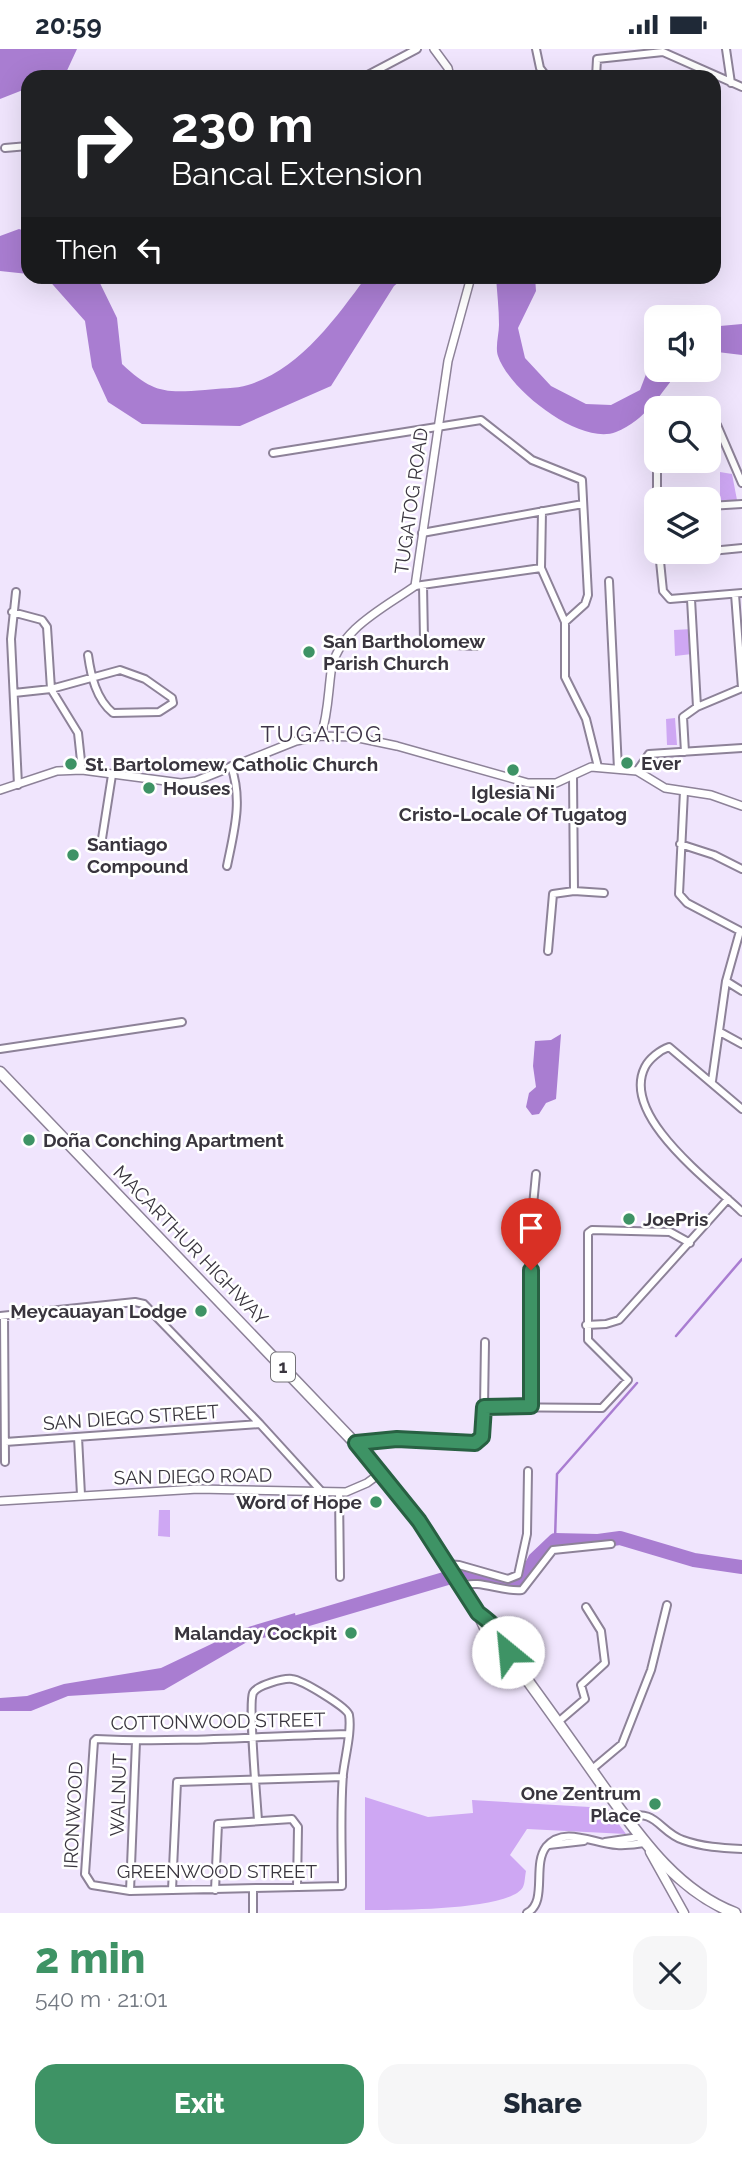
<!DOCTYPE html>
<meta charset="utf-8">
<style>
:root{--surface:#fff;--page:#f6f6f7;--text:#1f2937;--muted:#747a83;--accent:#3e9365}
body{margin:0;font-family:Raleway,sans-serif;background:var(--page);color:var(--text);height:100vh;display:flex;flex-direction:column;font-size:26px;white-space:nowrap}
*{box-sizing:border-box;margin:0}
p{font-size:23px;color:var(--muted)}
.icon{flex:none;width:38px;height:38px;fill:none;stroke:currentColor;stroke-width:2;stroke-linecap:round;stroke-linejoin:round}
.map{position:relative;height:1864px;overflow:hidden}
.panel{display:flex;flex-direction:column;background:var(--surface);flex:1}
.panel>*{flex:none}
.guide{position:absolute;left:21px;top:21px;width:700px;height:214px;border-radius:21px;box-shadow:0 7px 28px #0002;background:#202124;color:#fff;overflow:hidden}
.fabs{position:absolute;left:644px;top:256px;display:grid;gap:14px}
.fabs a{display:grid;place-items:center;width:77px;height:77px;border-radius:14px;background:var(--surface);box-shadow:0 7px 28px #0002;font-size:35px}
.pin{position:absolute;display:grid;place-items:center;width:60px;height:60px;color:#fff;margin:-72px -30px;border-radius:50% 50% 50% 0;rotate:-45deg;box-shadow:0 0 7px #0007}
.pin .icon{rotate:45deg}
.me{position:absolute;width:77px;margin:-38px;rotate:332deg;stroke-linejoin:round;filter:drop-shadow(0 0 5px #0008)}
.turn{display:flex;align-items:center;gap:24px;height:147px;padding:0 35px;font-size:32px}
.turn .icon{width:91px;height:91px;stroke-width:2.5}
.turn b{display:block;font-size:49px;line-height:60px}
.then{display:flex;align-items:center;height:66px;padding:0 35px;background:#0003;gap:14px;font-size:26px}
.round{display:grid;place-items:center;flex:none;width:74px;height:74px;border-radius:21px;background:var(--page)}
.overview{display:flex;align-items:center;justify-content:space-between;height:119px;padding:0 35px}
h1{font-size:42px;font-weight:800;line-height:52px;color:var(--accent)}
.primary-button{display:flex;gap:14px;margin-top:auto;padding:14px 35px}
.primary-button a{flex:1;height:80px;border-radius:21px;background:var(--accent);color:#fff;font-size:28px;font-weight:800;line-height:80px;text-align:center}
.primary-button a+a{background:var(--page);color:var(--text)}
.status{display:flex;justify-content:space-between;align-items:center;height:49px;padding:0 35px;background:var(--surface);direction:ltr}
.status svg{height:19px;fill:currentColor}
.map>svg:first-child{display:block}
</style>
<div class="status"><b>20:59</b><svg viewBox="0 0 49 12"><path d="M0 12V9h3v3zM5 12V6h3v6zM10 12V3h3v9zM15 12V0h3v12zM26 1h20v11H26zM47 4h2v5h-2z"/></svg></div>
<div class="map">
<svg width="742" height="1864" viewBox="0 0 742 1864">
<rect width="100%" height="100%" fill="#f0e5fd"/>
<path fill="#cea7f3" d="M 720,423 L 732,425 L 737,451 L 720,452 Z
M 692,580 L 692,605 L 675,607 L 674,581 Z
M 675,669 L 677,696 L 667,696 L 666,670 Z
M 159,1461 L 170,1461 L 170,1488 L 158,1487 Z
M 365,1748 L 428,1768 L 473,1764 L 472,1751 L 607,1759 L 626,1785 L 527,1780 L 510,1806 L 526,1822 C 525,1826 525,1834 523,1838 C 510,1862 393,1861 365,1861 Z"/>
<path fill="#a97dd1" d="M 0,0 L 77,0 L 64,28 L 28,28 L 28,39 L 0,50 Z
M 19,180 L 28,183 L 28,225 L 0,222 L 0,187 Z
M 46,228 L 97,228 L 117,269 L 122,315 C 153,344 164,344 205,341 C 219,339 236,340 248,336 C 300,320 336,269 366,228 L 405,228 L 394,237 L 331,337 L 240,377 L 142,375 L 108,353 L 92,318 L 85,272 Z
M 496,228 L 535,228 L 536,242 L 518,279 L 525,309 L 551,337 L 586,355 L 611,356 L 640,341 L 656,299 L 656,320 L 680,320 C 662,343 645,372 616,383 C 581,397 509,341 498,307 C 495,298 499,285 499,276 C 499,260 497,243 496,228 Z
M 742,275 L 742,306 L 709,302 L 709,278 Z
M 561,985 L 556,1050 L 546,1054 L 539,1065 L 532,1066 L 526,1058 L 529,1044 L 536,1038 L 533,1017 L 535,992 L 551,991 Z
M 295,1564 L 298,1580 L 247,1593 L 164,1641 L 68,1647 L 31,1662 L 0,1662 L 0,1649 L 27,1647 L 64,1635 L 161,1619 L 245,1579 Z"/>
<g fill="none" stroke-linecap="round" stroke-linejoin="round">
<path stroke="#a97dd1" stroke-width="2.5" d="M 676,1287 L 742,1210
M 555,1491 L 557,1425 L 637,1334"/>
<path stroke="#a97dd1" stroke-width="14" d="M 281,1578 L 468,1523 L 498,1533 L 522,1535 L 535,1510 L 555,1491 L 598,1492 L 620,1489 L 694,1511 L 742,1518"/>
<defs>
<path id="minor" d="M 536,0 L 540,19 L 547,28
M 726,0 L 731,34
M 364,28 L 417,0
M 596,28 L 597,10 L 663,3 L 742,38
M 5,99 L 28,97
M 709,373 L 717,376 L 742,434
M 273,404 L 481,371 L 532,411 L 582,431 L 588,546 L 585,555 L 565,573 L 565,628 L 586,670 L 598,718
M 657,411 L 657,450
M 709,457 L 742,455
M 542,462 L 541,519 L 565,573
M 422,484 L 583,455
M 659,502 L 663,542 L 670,550 L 742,544
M 660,507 L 742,499
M 609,532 L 618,720
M 423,536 L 424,591 L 432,595 L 476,597
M 415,537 L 541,519
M 16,543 L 11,590 L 18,736
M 691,550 L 697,658
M 12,563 L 42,571 L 47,578 L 51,640 L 78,684 L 82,721
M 14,644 L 51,640 L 120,621 L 145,630 L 172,649 L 173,654 L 159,663 L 113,664 C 96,650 91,627 88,606
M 685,703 L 683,668 L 697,658 L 742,639 L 735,545
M 637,722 L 649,705 L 742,699
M 573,727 L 574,842
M 684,742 L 679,845 L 687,854 L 742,883
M 680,795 L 714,806 L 742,820
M 101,796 L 112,726
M 227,817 C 234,782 243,752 231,717
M 548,902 L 553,845 L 574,842 L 604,844
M 726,932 L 742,942
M 720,983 L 742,995
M 0,1000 L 182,973
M 712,1032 L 726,932 L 740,882
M 742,1060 L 669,998 C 660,1001 649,1010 645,1018 C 620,1067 711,1133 742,1163
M 0,1267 L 135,1253 L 144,1255 L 260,1375 L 322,1443
M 4,1267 L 5,1413
M 586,1276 L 606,1275 L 619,1271 L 728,1150
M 531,1357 L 532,1167 L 536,1125
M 484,1358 L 602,1359 L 628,1331 L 588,1291 L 588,1184 L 592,1181 L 670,1183 L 690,1194
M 78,1388 L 81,1446
M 5,1393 L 260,1375
M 356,1394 L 397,1389 L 479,1392 L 484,1358 L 485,1293
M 339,1443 L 340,1528
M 446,1515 L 459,1516 L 508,1530 L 518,1526 L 527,1485 L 528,1422
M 460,1537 C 481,1530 499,1543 522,1541 L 553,1501 L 611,1495
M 557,1674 L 585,1650 L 581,1636 L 605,1614 L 601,1582 L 586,1558
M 591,1721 L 622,1695 L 651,1621 L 667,1556
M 626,1769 C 656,1758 659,1783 683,1791 C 702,1798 722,1799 742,1800
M 258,1772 C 257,1752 248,1656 253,1644 C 257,1636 284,1629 292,1630 C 302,1631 347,1658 349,1666 C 352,1683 345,1707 343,1725 C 340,1762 342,1800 342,1837 L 130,1842 L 92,1836 L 85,1825 L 94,1692 L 96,1690 C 180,1694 264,1687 347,1685
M 605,1793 L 639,1788
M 549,1796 L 584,1792
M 172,1841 L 177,1733 L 343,1728
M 215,1841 L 218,1775 L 292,1770 L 298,1778 L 297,1838
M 253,1841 L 253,1864
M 130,1842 L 136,1692
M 527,1864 C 548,1853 532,1816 546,1798 C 564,1776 594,1795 617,1796 C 626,1797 636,1795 645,1794"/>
<path id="tertiary" d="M 434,0 L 448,19 L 450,28
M 321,687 C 328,665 328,646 331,623 C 337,581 384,559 415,537 L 448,312 L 471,228
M 0,741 L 57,722 L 82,721 L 181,734 L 196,732 L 296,692 L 321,687 L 354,688 L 397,697 L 528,734 L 556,734 L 591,718 L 637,722 L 665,739 L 711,746 L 742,757
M 0,1452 L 198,1440 L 346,1443 L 367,1434 L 382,1423"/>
<path id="secondary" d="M 650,1803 L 684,1864"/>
<path id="trunk" d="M 0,1023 L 376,1416 L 419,1472 L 478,1564 L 490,1589 L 498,1600 L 508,1603
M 479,1565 C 503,1582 498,1588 511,1609 C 543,1652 574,1696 605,1740 C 640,1788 677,1842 735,1864"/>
</defs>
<use href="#minor" stroke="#8d8298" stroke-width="10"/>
<use href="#tertiary" stroke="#8d8298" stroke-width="10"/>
<use href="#secondary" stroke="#8d8298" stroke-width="11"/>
<use href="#trunk" stroke="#8d8298" stroke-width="13"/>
<use href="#minor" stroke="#fff" stroke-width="6"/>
<use href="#tertiary" stroke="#fff" stroke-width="7"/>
<use href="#secondary" stroke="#fff" stroke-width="8"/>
<use href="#trunk" stroke="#fff" stroke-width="10"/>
</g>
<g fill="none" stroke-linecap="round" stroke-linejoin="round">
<defs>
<path id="route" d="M 508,1603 C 505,1586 492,1574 478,1564 L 419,1472 L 356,1394 L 397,1390 L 475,1394 L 482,1388 L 484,1358 L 531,1357 L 531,1221"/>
</defs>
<use href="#route" stroke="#286042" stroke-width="18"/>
<use href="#route" stroke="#3e9365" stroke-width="12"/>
</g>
<g fill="#3e9365" stroke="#fff" stroke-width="2.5">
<circle cx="309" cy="603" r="7"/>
<circle cx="627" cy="714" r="7"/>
<circle cx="71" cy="715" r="7"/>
<circle cx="513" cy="721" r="7"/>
<circle cx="149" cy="739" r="7"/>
<circle cx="73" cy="806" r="7"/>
<circle cx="29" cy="1091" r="7"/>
<circle cx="629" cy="1170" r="7"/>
<circle cx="201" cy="1262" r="7"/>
<circle cx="376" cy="1453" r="7"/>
<circle cx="351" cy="1584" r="7"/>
<circle cx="655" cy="1755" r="7"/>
</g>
<g text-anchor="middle" stroke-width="5" stroke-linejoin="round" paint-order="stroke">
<rect fill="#fff" stroke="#747278" stroke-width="2" x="271" y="1303.5" width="24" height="29" rx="5"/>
<g font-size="18" font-weight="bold" fill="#39353e">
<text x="283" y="1324">1</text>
</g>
<g font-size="19" fill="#39353e" stroke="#fff">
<text transform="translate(411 452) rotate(-82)" y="7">TUGATOG ROAD</text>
<text transform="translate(191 1196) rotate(46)" y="7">MACARTHUR HIGHWAY</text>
<text transform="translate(131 1368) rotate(-4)" y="7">SAN DIEGO STREET</text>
<text transform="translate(193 1427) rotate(-1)" y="7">SAN DIEGO ROAD</text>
<text transform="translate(218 1672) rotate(-1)" y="7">COTTONWOOD STREET</text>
<text transform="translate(118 1746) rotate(-88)" y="7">WALNUT</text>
<text transform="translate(73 1766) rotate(-87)" y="7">IRONWOOD</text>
<text x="217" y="1829">GREENWOOD STREET</text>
</g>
<g font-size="19" font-weight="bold" fill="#39353e" stroke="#fff" text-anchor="start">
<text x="323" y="599">San Bartholomew<tspan x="323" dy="22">Parish Church</tspan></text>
<text x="641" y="721">Ever</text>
<text x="85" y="722">St. Bartolomew, Catholic Church</text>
<text x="163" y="746">Houses</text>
<text x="513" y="750" text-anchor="middle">Iglesia Ni<tspan x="513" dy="22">Cristo-Locale Of Tugatog</tspan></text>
<text x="87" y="802">Santiago<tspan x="87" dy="22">Compound</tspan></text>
<text x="43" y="1098">Doña Conching Apartment</text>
<text x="643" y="1177">JoePris</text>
<text x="187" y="1269" text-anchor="end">Meycauayan Lodge</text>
<text x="362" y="1460" text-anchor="end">Word of Hope</text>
<text x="337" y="1591" text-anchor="end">Malanday Cockpit</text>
<text x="641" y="1751" text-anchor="end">One Zentrum<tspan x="641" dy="22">Place</tspan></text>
</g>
<g font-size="23" letter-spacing="2" fill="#3f3649" stroke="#fff">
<text x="322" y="693">TUGATOG</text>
</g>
</g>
</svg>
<div class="fabs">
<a><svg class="icon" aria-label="sound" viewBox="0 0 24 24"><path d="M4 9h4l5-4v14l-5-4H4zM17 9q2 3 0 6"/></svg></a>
<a><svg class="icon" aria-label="search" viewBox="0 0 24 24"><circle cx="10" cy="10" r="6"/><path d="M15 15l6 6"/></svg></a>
<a><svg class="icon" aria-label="layers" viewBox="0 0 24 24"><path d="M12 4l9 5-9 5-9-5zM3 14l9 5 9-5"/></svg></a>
</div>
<div class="pin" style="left:531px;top:1221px;background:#d93025"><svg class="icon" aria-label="arrive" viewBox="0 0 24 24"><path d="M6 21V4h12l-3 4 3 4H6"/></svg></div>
<svg class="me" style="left:508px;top:1603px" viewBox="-20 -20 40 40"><circle r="19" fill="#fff"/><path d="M0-13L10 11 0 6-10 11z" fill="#3e9365"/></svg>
<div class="guide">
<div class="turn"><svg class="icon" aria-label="right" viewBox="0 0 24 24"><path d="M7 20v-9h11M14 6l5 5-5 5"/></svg><div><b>230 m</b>Bancal Extension</div></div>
<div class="then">Then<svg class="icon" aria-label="left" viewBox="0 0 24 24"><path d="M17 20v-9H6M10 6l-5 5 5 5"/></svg></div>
</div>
</div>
<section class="panel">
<div class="overview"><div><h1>2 min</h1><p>540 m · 21:01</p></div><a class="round"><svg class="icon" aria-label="close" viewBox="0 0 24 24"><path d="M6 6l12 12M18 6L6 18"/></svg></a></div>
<div class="primary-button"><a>Exit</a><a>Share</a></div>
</section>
